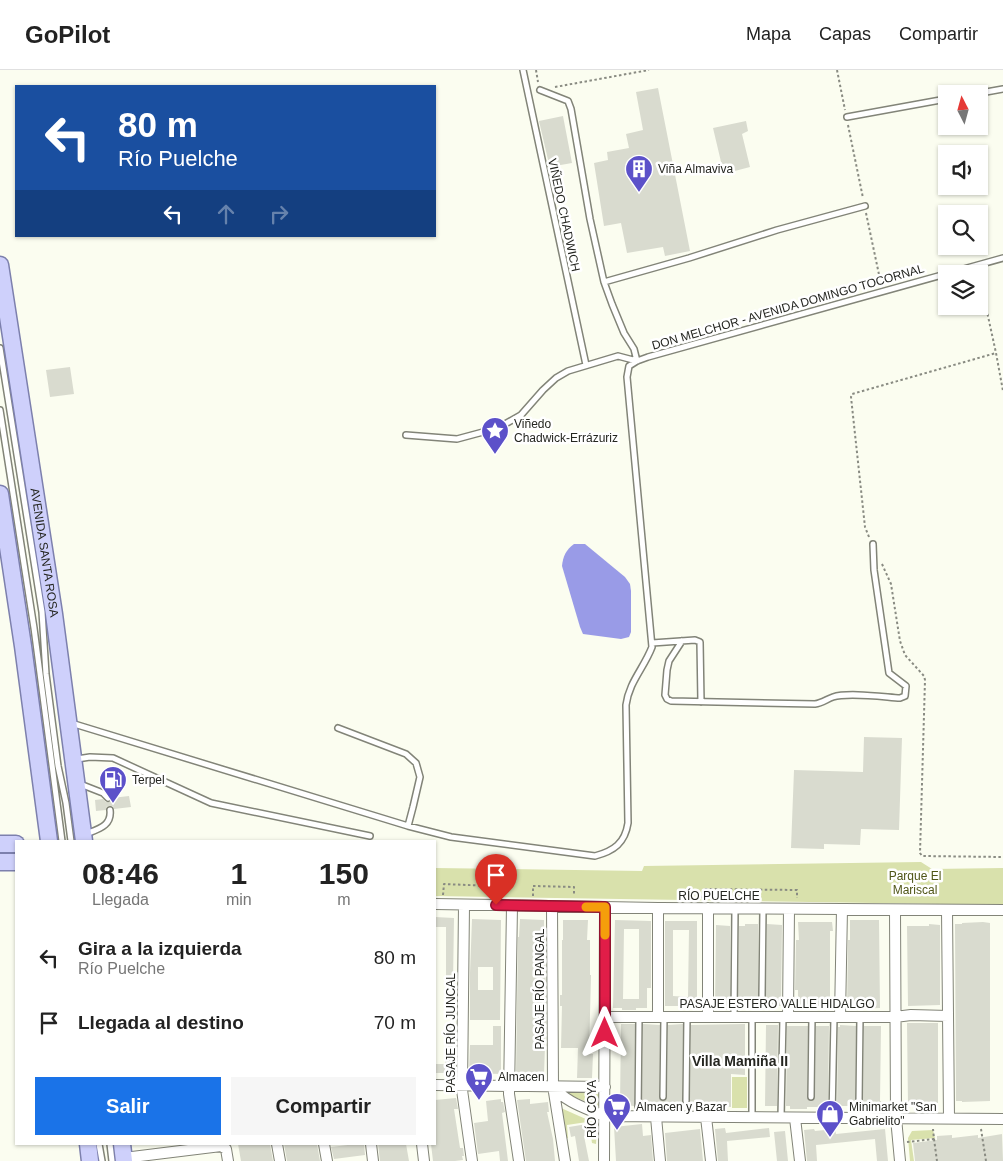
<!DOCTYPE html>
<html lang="es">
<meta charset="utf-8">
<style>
:root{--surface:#fff;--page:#f6f6f6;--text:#222;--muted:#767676;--line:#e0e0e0;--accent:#1a73e8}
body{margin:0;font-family:Arial,sans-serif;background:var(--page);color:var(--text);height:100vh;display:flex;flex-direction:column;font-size:19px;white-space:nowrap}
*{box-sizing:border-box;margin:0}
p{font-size:16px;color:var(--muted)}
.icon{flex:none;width:28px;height:28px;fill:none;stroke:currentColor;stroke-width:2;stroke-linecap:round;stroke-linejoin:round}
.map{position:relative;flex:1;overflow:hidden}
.side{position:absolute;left:15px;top:770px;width:421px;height:305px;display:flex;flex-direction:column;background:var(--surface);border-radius:0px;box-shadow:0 1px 4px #0004}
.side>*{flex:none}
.hud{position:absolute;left:15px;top:15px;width:421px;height:152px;border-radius:0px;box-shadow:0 1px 4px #0004;background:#1a4fa0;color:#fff;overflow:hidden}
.needle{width:32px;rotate:354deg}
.tools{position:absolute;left:938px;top:15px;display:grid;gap:10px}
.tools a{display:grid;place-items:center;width:50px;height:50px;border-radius:0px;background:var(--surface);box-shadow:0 1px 4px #0004;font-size:25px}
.pin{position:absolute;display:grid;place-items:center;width:42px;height:42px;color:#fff;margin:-51px -21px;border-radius:50% 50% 50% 0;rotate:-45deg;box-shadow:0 0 5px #0007}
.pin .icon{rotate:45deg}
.me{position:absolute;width:55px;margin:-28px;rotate:0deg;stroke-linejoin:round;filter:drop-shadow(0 0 4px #0008)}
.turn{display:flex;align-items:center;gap:18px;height:105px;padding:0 20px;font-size:22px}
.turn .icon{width:65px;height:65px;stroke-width:2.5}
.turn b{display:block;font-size:35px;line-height:42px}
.lanes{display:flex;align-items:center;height:48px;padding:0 20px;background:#0003;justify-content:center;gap:25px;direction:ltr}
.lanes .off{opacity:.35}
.eta{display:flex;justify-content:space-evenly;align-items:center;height:85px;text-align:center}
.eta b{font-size:30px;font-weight:600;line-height:35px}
.button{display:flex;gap:10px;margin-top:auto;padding:10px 20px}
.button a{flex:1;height:58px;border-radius:0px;background:var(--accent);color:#fff;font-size:20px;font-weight:600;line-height:58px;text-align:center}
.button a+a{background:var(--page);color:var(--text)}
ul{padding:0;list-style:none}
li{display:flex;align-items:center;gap:15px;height:65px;padding:0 20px}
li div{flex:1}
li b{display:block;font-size:19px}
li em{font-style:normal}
header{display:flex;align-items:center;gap:30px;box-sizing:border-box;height:70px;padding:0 25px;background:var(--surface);border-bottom:1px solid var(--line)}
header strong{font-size:24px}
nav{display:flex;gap:28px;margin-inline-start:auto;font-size:18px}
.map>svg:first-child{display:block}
</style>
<header>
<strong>GoPilot</strong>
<nav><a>Mapa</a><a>Capas</a><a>Compartir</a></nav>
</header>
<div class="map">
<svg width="1003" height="1091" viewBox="0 0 1003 1091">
<rect width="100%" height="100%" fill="#fbfdf0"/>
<path fill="#d9e1ac" d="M 921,792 L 932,799 L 1003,798 L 1003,835 L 435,826 L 435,798 L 642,801 L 644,796 Z
M 732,1007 L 747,1007 L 747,1038 L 732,1038 Z
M 569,1021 L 599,1021 L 598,1036 L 569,1025 L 566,1022 Z
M 561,1038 L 597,1054 L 596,1074 L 592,1073 L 589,1054 L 587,1052 L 567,1055 L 568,1068 L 564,1069 Z
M 933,1060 L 935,1068 L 911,1070 L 914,1091 L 910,1091 L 908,1068 L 912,1061 Z"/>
<path fill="#999be7" d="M 574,474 L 585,474 L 625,507 L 630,514 L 631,521 L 631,562 L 629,567 L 621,569 L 583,564 L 580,557 L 562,496 C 563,486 566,480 574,474 Z"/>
<path fill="#d9dbcf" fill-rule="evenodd" d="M 658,18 L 690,181 L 665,186 L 663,177 L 627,183 L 621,153 L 604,156 L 594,93 L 608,90 L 607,82 L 629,78 L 626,64 L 643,60 L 636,22 Z
M 563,46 L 572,93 L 555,96 L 555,93 L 549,94 L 539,51 Z
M 746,51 L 748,61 L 742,64 L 750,97 L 731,102 L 729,94 L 722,96 L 713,58 Z
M 70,297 L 74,324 L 50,327 L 46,300 Z
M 864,667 L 902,668 L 899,760 L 861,759 L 860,775 L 824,774 L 824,779 L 791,778 L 794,700 L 863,702 Z
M 129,726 L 131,737 L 114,739 L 113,736 L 109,736 L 106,737 L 106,740 L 96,741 L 95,730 L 103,729 L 106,732 L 109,732 L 111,731 L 112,728 Z
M 435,847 L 454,848 L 453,912 L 446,912 L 446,857 L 435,857 Z
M 472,849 L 501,850 L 500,950 L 470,950 L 470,903 ZM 478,897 L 493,897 L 493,920 L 478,920 Z
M 520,849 L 544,850 L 544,867 L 545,867 L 546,948 L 544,1004 L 516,1003 L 518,867 L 519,867 Z
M 563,850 L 588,850 L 587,870 L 590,870 L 590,905 L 591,905 L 589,984 L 593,984 L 592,1008 L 577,1008 L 578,978 L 561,978 L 562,936 L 560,936 L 560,925 L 562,925 L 562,870 L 563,870 Z
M 615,850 L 651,851 L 651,918 L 647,918 L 647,938 L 636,938 L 636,940 L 622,940 L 622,938 L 613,938 ZM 624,859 L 639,859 L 639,929 L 623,929 Z
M 850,850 L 879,850 L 880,938 L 847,939 L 848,870 L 850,870 Z
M 665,851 L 697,851 L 697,936 L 665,936 ZM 673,860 L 689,860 L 688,927 L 673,926 Z
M 798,852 L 832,852 L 833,861 L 830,861 L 830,927 L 833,927 L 833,937 L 798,937 L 798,920 L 795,920 L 796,870 L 799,870 Z
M 983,852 L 990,853 L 990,1031 L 962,1032 L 962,1031 L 956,1031 L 955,854 L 962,854 L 962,853 Z
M 745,854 L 758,854 L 758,930 L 761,931 L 765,931 L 766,927 L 767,854 L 782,855 L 781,936 L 738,935 L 739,856 L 745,856 Z
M 929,854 L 940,855 L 940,935 L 908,936 L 907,856 L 929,856 Z
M 716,855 L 730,856 L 730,940 L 716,940 L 715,936 Z
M 907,953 L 938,953 L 938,1033 L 919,1032 L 919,1035 L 908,1035 Z
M 621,954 L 635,954 L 634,1036 L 620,1035 Z
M 643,954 L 660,955 L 659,1027 L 660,1030 L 663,1031 L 666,1030 L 667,1027 L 668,955 L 683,954 L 682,1031 L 683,1034 L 686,1035 L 689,1034 L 690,1031 L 691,955 L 745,954 L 745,1005 L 731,1004 L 731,1037 L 697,1035 L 642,1035 Z
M 766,955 L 778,955 L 777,1036 L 765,1036 Z
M 840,955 L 856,956 L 855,1033 L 856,1036 L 837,1036 L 838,957 L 840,957 Z
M 493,956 L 501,956 L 501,1004 L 469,1003 L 470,975 L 493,975 Z
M 787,956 L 808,956 L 807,1027 L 808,1030 L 811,1031 L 814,1030 L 815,1027 L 816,956 L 829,956 L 828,1037 L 807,1037 L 807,1039 L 790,1039 L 790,1036 L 786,1036 Z
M 864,956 L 881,956 L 880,1031 L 881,1031 L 881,1039 L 863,1039 Z
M 446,957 L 454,957 L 453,995 L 455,995 L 455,1003 L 435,1003 L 435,994 L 445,994 Z
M 456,1028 L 458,1039 L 454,1039 L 460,1078 L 463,1078 L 464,1086 L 462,1086 L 463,1090 L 455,1091 L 433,1091 L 431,1074 L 435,1074 L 435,1030 Z
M 501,1029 L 501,1032 L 503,1032 L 505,1042 L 502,1043 L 508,1091 L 500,1091 L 499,1081 L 478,1084 L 474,1053 L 488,1051 L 486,1031 Z
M 530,1029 L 530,1034 L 548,1032 L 549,1042 L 547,1042 L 553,1069 L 555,1091 L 526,1091 L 517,1030 Z
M 587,1054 L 589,1065 L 584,1066 L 589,1091 L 579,1091 L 575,1066 L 571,1067 L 569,1057 Z
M 642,1054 L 643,1066 L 651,1065 L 653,1091 L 616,1091 L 614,1057 Z
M 725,1058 L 726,1063 L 769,1058 L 770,1067 L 727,1071 L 728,1091 L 718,1091 L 715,1059 Z
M 700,1059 L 703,1091 L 667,1091 L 665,1063 Z
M 814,1059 L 815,1061 L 835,1059 L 836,1064 L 885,1059 L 888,1091 L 877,1091 L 875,1069 L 816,1075 L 817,1091 L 807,1091 L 804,1060 Z
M 785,1061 L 788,1091 L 777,1091 L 774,1062 Z
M 1002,1064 L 1003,1091 L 915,1091 L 913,1073 L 937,1070 L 937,1066 L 952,1065 L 952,1068 L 978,1065 L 978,1068 Z
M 238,1074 L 270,1074 L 273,1091 L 241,1091 Z
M 284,1074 L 317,1074 L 320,1091 L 287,1091 Z
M 356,1074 L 364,1074 L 365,1085 L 334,1089 L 331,1077 Z
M 378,1074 L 406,1074 L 409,1091 L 380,1091 Z"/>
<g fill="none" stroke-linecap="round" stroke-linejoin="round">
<defs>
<path id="service" d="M 523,0 L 586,295
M 540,20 L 568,31 L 571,39 L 590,149 L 604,212 L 612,234 L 624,263 L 634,279 L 637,291
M 975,24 L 1003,19
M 847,47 L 946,29
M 604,212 L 689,188 L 777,160 L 865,136
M 0,278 L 42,542 L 46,604 L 58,696 L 66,733 L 71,771
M 0,340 L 34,558 L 62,771
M 406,365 L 457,369 L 498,358 L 521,345 L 543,320 L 556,308 L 568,301 L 618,286 L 637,291
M 682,571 L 669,591 L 667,600 L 665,625 L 667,629 L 671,631 L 815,634 C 822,633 827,629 833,627 C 848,622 884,627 900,628 L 905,626 L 906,616 L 889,603 L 874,500 L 873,474
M 652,573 L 695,570 L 700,572 L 701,632
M 71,653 L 408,756 L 451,767 L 595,786 C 614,781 625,773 628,753 L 626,635 C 629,612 644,598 652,577 L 627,307 L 629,296 L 637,291 L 648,287 L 1003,188
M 338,658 L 406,684 L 416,693 L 420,707 L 413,737 L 408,756
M 77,689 L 90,687 L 113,688 L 211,733 L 370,766
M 80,714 L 103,723 L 108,728
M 86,764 C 98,759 112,756 110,740
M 762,927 L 763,839
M 734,947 L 735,839
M 752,947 L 752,1047
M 663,1027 L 664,947
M 811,1027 L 812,947
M 686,1031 L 687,947
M 859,1033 L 860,947
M 638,1046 L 639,947
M 781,1047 L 783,947
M 832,1048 L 834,947
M 99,1074 L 102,1091
M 110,1074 L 112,1091"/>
<path id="minor" d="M 435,834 L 658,838 L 1003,840
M 464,835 L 462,1020 L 472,1091
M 512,836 L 509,1024 L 519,1091
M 552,836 L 553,1016 L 565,1091
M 708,838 L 708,947
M 895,840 L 896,1048 L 900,1091
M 947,840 L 949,1049
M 605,947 L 895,947 L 911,945 L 948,946
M 658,947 L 658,838
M 788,947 L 789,839
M 840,947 L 842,839
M 435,1015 L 605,1017
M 553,1016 C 566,1033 586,1038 604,1046 L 1003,1049
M 656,1047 L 660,1091
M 706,1047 L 711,1091
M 795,1048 L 800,1091
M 277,1074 L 280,1091
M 324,1074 L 327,1091
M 371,1074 L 373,1091
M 422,1074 L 424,1091
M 124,1088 L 221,1076 L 226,1079 L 228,1091
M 604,1091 L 605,837"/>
<g id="primary">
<path id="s1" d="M 0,195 L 54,544 L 84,771"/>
<path d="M 0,424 L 23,576 L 49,771"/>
<path d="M 0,774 L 16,774"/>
<path d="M 0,792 L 16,792"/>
<path d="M 88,1074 L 90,1091"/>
<path d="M 122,1074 L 124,1091"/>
</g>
</defs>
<use href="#service" stroke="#828478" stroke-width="8"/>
<use href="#minor" stroke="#828478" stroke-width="12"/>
<use href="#primary" stroke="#7d80ad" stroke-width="19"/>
<path stroke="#898b82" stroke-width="2" stroke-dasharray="2.5 2.5" stroke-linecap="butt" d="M 536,0 L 538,12
M 837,0 L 845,40
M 555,17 L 649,0
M 848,55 L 863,128
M 866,143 L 881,214
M 979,205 L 996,283 L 1003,321
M 869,467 L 865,457 L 851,327 L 852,324 L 996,283
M 882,494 L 891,514 L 900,571 L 905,585 L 924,606 L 925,610 L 920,783 L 922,786 L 1003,787
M 443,825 L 444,814 L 491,816
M 533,826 L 533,816 L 574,817 L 574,826
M 702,828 L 704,819 L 797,820 L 797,828
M 981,1059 L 986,1091
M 934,1069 L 937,1091
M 907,1072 L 934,1069 L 933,1059"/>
<use href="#service" stroke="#fff" stroke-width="5"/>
<use href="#minor" stroke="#fff" stroke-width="10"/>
<use href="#primary" stroke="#ced0fb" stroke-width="16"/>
</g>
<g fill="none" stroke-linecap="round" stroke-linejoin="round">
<defs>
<path id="route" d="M 496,835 L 605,837 L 605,963"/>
</defs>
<use href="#route" stroke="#92132f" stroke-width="12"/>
<use href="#route" stroke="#e11d48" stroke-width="9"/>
<path stroke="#f59e0b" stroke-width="9" d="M 586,837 L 605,837 L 605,865"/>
</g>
<defs>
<symbol id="building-pin" viewBox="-11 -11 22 30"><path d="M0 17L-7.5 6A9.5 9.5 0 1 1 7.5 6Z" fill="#5c51c9" stroke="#fff"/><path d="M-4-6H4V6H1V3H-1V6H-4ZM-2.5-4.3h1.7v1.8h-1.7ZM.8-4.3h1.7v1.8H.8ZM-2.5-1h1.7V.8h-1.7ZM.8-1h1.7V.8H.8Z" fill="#fff"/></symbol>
<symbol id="sight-pin" viewBox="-11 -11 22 30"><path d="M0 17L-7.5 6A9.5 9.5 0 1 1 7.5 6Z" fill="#5c51c9" stroke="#fff"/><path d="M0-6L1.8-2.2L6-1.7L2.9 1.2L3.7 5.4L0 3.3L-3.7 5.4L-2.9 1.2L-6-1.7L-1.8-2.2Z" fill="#fff"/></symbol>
<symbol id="fuel-pin" viewBox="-11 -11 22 30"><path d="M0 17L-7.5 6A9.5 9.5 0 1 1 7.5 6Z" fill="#5c51c9" stroke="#fff"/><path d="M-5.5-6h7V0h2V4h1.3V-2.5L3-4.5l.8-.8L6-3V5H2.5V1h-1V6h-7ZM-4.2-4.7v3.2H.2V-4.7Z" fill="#fff"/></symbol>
<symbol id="supermarket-pin" viewBox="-11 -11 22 30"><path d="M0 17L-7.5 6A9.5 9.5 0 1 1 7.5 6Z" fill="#5c51c9" stroke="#fff"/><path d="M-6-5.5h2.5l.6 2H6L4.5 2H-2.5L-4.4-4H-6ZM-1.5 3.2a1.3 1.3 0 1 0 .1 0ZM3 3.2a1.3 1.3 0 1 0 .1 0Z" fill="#fff"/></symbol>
<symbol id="shop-pin" viewBox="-11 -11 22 30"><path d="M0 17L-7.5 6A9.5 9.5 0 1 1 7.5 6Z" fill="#5c51c9" stroke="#fff"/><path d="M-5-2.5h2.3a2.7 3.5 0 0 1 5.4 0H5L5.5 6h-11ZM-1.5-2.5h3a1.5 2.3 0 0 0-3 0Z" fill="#fff"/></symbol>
</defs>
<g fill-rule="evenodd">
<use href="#building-pin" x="623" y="83" width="32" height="43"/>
<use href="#sight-pin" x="479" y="345" width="32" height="43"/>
<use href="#fuel-pin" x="97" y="694" width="32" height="43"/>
<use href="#supermarket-pin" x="463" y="991" width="32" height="43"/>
<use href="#supermarket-pin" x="601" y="1021" width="32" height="43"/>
<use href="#shop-pin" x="814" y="1028" width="32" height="43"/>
</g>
<g text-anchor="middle" stroke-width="5" stroke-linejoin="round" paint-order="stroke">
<g font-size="12" fill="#252621" stroke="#fff" text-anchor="start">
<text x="658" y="103">Viña Almaviva</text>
<text x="514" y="358">Viñedo<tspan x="514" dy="14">Chadwick-Errázuriz</tspan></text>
<text x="132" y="714">Terpel</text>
<text x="498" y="1011">Almacen</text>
<text x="636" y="1041">Almacen y Bazar</text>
<text x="849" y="1041">Minimarket "San<tspan x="849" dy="14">Gabrielito"</tspan></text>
</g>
<g font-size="12" fill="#252621" stroke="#fff">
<text transform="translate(564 145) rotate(78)" y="4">VIÑEDO CHADWICH</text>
<text transform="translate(788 237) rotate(-16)" y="4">DON MELCHOR - AVENIDA DOMINGO TOCORNAL</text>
<text dy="4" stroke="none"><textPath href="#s1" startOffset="291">AVENIDA SANTA ROSA</textPath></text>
<text x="719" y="830">RÍO PUELCHE</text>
<text transform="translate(540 919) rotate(-90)" y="4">PASAJE RÍO PANGAL</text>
<text x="777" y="938">PASAJE ESTERO VALLE HIDALGO</text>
<text transform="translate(451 963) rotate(-90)" y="4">PASAJE RÍO JUNCAL</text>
<text transform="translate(592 1039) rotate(-90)" y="4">RÍO COYA</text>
</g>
<g font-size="12" fill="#505618" stroke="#fff">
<text x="915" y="810">Parque El<tspan x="915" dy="14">Mariscal</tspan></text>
</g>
<g font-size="14" font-weight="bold" fill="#252621" stroke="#fff">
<text x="740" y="996">Villa Mamiña II</text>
</g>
</g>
</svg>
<div class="tools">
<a><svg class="needle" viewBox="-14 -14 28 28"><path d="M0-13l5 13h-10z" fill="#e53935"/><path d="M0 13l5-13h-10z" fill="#767676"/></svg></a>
<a><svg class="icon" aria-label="sound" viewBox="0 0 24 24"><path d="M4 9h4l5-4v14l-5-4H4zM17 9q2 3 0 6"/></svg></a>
<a><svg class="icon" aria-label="search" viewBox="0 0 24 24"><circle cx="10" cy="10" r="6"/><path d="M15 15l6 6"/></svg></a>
<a><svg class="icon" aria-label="layers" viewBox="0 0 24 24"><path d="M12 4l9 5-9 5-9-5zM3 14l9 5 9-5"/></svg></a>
</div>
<div class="pin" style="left:496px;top:835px;background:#d93025"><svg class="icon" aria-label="arrive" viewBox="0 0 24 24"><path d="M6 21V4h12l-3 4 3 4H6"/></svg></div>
<svg class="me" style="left:605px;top:963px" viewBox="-20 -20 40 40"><path d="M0-17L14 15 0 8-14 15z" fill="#e11d48" stroke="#fff" stroke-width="4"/></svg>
<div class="hud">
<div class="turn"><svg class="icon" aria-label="left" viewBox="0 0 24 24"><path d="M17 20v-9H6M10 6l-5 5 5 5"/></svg><div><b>80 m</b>Río Puelche</div></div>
<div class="lanes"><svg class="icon" aria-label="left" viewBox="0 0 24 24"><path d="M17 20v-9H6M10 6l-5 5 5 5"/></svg><svg class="icon off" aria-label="ahead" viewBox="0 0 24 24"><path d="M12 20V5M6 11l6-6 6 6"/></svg><svg class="icon off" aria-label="right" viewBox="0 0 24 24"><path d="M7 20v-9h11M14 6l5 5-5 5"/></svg></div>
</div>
<section class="side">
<div class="eta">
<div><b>08:46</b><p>Llegada</p></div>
<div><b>1</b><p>min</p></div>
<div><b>150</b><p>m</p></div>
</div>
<ul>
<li><svg class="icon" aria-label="left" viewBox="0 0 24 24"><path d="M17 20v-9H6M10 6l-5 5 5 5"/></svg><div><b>Gira a la izquierda</b><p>Río Puelche</p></div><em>80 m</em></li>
<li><svg class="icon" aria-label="arrive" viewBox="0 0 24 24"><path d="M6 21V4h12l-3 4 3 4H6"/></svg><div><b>Llegada al destino</b></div><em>70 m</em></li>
</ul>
<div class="button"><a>Salir</a><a>Compartir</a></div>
</section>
</div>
